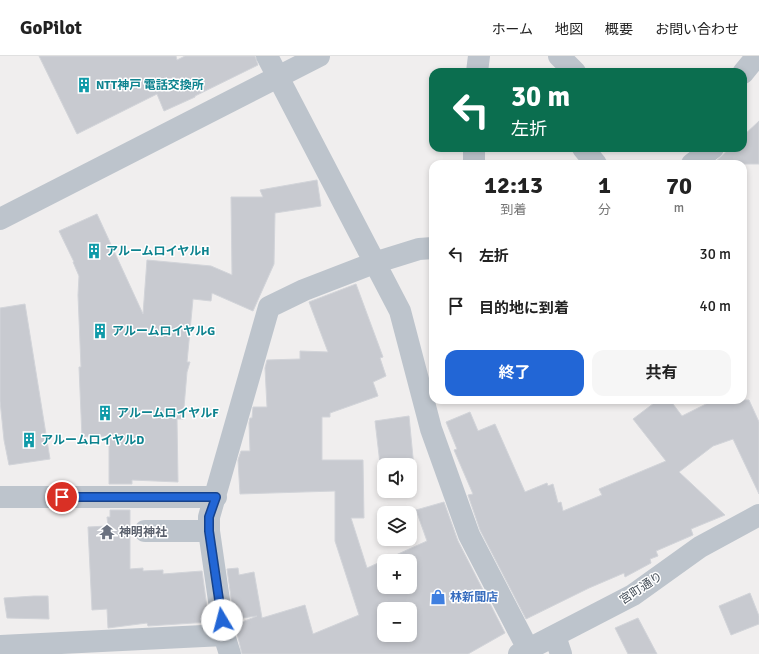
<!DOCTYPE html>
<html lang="ja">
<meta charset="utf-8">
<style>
:root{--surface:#fff;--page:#f6f6f6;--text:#222;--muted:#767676;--line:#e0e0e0;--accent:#2266d6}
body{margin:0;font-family:Signika,"Noto Sans JP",sans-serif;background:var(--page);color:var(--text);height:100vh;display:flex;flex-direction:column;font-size:15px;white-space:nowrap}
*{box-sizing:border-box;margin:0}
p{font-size:13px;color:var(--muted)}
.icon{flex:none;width:22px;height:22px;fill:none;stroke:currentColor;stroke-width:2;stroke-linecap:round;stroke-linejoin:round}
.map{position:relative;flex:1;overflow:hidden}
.panel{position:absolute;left:429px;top:104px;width:318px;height:244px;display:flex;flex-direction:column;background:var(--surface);border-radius:12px;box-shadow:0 2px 6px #0003}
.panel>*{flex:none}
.hud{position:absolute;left:429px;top:12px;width:318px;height:84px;border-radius:12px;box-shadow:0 2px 6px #0003;background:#0b6e4f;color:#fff;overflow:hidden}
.tools{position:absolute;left:377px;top:402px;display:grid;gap:8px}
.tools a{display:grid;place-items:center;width:40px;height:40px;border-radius:8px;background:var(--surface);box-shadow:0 2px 6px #0003;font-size:20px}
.pin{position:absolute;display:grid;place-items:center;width:34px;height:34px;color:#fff;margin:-17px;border:2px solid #fff;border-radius:50%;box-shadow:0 1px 4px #0007}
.me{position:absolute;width:44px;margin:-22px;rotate:352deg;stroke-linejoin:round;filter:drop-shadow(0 0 3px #0008)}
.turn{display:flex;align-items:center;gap:14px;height:84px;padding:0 16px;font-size:18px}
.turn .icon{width:52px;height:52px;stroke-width:2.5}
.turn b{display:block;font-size:28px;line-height:34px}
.eta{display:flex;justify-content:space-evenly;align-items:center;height:68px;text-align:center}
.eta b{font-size:24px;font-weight:700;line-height:28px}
.button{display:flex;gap:8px;margin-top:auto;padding:8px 16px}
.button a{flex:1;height:46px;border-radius:12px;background:var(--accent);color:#fff;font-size:16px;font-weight:700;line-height:46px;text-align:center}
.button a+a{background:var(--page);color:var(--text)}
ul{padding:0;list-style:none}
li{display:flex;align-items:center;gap:12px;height:52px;padding:0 16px}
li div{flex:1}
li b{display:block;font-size:15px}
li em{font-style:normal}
header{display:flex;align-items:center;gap:24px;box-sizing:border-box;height:56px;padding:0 20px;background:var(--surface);border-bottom:1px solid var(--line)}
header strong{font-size:19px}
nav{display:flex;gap:22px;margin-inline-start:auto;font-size:14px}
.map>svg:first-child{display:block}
</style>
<header>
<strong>GoPilot</strong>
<nav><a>ホーム</a><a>地図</a><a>概要</a><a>お問い合わせ</a></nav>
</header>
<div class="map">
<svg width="759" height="598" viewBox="0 0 759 598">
<rect width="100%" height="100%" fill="#f0eeee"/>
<path fill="#c8cad0" stroke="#d2d4d9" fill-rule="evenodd" d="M 39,0 L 176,0 L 177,4 L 185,0 L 255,0 L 258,9 L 195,40 L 195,41 L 164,55 L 157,38 L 77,78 Z
M 759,65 L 759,108 L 713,108 L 730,92 L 743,92 L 743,80 Z
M 317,124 L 321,150 L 275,157 L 274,208 L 253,255 L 212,237 L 211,245 L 193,243 L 187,306 L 190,306 L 187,316 L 183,363 L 177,363 L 178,426 L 132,424 L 132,428 L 109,428 L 109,380 L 82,381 L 79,311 L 81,311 L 78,239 L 79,220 L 73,206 L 74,206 L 59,175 L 97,158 L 143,258 L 147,204 L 211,210 L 232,219 L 231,141 L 263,141 L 260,134 Z
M 356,228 L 383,301 L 380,302 L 386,320 L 373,326 L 378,340 L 330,357 L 330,361 L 322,361 L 322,404 L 363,404 L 364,462 L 351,462 L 367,512 L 427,485 L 416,454 L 444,446 L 458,485 L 505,577 L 468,598 L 242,598 L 235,569 L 257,560 L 234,563 L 227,513 L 238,512 L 239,519 L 254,516 L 262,562 L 305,549 L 313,578 L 359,559 L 335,485 L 335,435 L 240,438 L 238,404 L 241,395 L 250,395 L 249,367 L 250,362 L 252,362 L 253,351 L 267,351 L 265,312 L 267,304 L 300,303 L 300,295 L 328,296 L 309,246 ZM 384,505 L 410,505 L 410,531 L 384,531 ZM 384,553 L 410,553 L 410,579 L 384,579 Z
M 25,248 L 50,403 L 9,409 L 4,384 L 0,345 L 0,252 Z
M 658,344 L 670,344 L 682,360 L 714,344 L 749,344 L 759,366 L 759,438 L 733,383 L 713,390 L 679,416 L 725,459 L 691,473 L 693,479 L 656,495 L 658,500 L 650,503 L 651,507 L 625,521 L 624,517 L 589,532 L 526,563 L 480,474 L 468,439 L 473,438 L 454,394 L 457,393 L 446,366 L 470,356 L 478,375 L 495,368 L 525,436 L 547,427 L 548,430 L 553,428 L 558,447 L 561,446 L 563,455 L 602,439 L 599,433 L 666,405 L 633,363 Z
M 409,360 L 414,412 L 410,412 L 410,409 L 384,409 L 384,416 L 381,416 L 375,365 Z
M 110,454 L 130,454 L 130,513 L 143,512 L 143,515 L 163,514 L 163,518 L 202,515 L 209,566 L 148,570 L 147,567 L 108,572 L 107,553 L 92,554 L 88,471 L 108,470 L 107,461 L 110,461 Z
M 750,537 L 759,560 L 759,568 L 731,579 L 719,550 Z
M 34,540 L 48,540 L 49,563 L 7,562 L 4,542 Z
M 638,562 L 657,598 L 628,598 L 615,572 Z"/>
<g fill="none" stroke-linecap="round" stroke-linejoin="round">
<path stroke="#bdc4cc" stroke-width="22" d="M 267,0 L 400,255 L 431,373 L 469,479 L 528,593
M 559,0 L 575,16
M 477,16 L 479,0
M 743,17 L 757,0
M 474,92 L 474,108
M 583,92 L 596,108
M 692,108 L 713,92
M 0,163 L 319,0
M 0,441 L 216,441
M 145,475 L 209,475
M 555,580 L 561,598
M 0,590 L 224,579
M 230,598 L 224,579 L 209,475 L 209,461 L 269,251 L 304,234 L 374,207 L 419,193 L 433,192
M 519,598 L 633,539 L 700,491 L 759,459"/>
</g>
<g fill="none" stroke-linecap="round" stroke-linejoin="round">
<defs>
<path id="route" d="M 62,441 L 216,441 L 209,461 L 209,475 L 222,564"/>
</defs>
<use href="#route" stroke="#16428b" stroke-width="10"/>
<use href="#route" stroke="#2266d6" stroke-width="7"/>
</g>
<defs>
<symbol id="building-bare" viewBox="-9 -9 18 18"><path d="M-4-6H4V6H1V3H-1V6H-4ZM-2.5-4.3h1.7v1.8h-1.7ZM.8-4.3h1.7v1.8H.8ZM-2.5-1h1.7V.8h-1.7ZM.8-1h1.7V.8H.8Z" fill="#0f9aa8" stroke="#fff" stroke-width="2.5" paint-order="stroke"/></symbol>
<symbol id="temple-bare" viewBox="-9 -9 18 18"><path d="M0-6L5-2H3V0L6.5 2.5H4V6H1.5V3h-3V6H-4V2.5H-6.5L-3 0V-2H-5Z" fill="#6b7280" stroke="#fff" stroke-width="2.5" paint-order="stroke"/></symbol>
<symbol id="shop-bare" viewBox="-9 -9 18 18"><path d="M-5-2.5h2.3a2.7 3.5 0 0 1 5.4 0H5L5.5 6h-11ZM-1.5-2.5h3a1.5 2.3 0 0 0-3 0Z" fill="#3f7fe0" stroke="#fff" stroke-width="2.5" paint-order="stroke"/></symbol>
</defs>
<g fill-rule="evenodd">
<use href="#building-bare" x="73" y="18" width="22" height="22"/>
<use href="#building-bare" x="83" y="184" width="22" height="22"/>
<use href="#building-bare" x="89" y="264" width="22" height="22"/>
<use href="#building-bare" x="94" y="346" width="22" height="22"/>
<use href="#building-bare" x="18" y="373" width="22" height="22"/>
<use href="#temple-bare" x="96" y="465" width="22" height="22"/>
<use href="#shop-bare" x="427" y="530" width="22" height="22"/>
</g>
<g text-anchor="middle" stroke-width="3" stroke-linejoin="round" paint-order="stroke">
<g font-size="12" font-weight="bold" fill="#0d838f" stroke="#fff" text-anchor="start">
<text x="96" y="33">NTT神戸 電話交換所</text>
<text x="106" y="199">アルームロイヤルH</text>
<text x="112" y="279">アルームロイヤルG</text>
<text x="117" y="361">アルームロイヤルF</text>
<text x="41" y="388">アルームロイヤルD</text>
</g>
<g font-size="12" font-weight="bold" fill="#5b616d" stroke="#fff" text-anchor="start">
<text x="119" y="480">神明神社</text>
</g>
<g font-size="12" fill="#47505a" stroke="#fff">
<text transform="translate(641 532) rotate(-33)" y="4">宮町通り</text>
</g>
<g font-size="12" font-weight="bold" fill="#366cbe" stroke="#fff" text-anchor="start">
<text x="450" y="545">林新聞店</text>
</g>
</g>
</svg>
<div class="tools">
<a><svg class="icon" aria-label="sound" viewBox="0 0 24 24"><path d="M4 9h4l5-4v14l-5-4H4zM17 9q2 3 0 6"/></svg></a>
<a><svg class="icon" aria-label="layers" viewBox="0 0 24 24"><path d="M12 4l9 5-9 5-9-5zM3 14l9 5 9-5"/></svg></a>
<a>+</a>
<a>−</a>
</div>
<div class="pin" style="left:62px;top:441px;background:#d93025"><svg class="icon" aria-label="arrive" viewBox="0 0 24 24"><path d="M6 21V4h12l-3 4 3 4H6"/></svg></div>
<svg class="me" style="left:222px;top:564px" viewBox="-20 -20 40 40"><circle r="19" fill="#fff"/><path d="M0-13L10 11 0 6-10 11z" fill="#2266d6"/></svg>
<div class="hud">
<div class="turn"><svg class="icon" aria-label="left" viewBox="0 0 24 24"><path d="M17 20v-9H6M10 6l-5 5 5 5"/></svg><div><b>30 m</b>左折</div></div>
</div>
<section class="panel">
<div class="eta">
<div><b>12:13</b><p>到着</p></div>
<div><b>1</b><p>分</p></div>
<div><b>70</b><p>m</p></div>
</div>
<ul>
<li><svg class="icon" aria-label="left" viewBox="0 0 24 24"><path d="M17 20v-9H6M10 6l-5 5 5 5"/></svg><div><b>左折</b></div><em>30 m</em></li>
<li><svg class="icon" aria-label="arrive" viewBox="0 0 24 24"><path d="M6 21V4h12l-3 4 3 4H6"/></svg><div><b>目的地に到着</b></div><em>40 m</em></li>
</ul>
<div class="button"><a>終了</a><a>共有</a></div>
</section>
</div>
